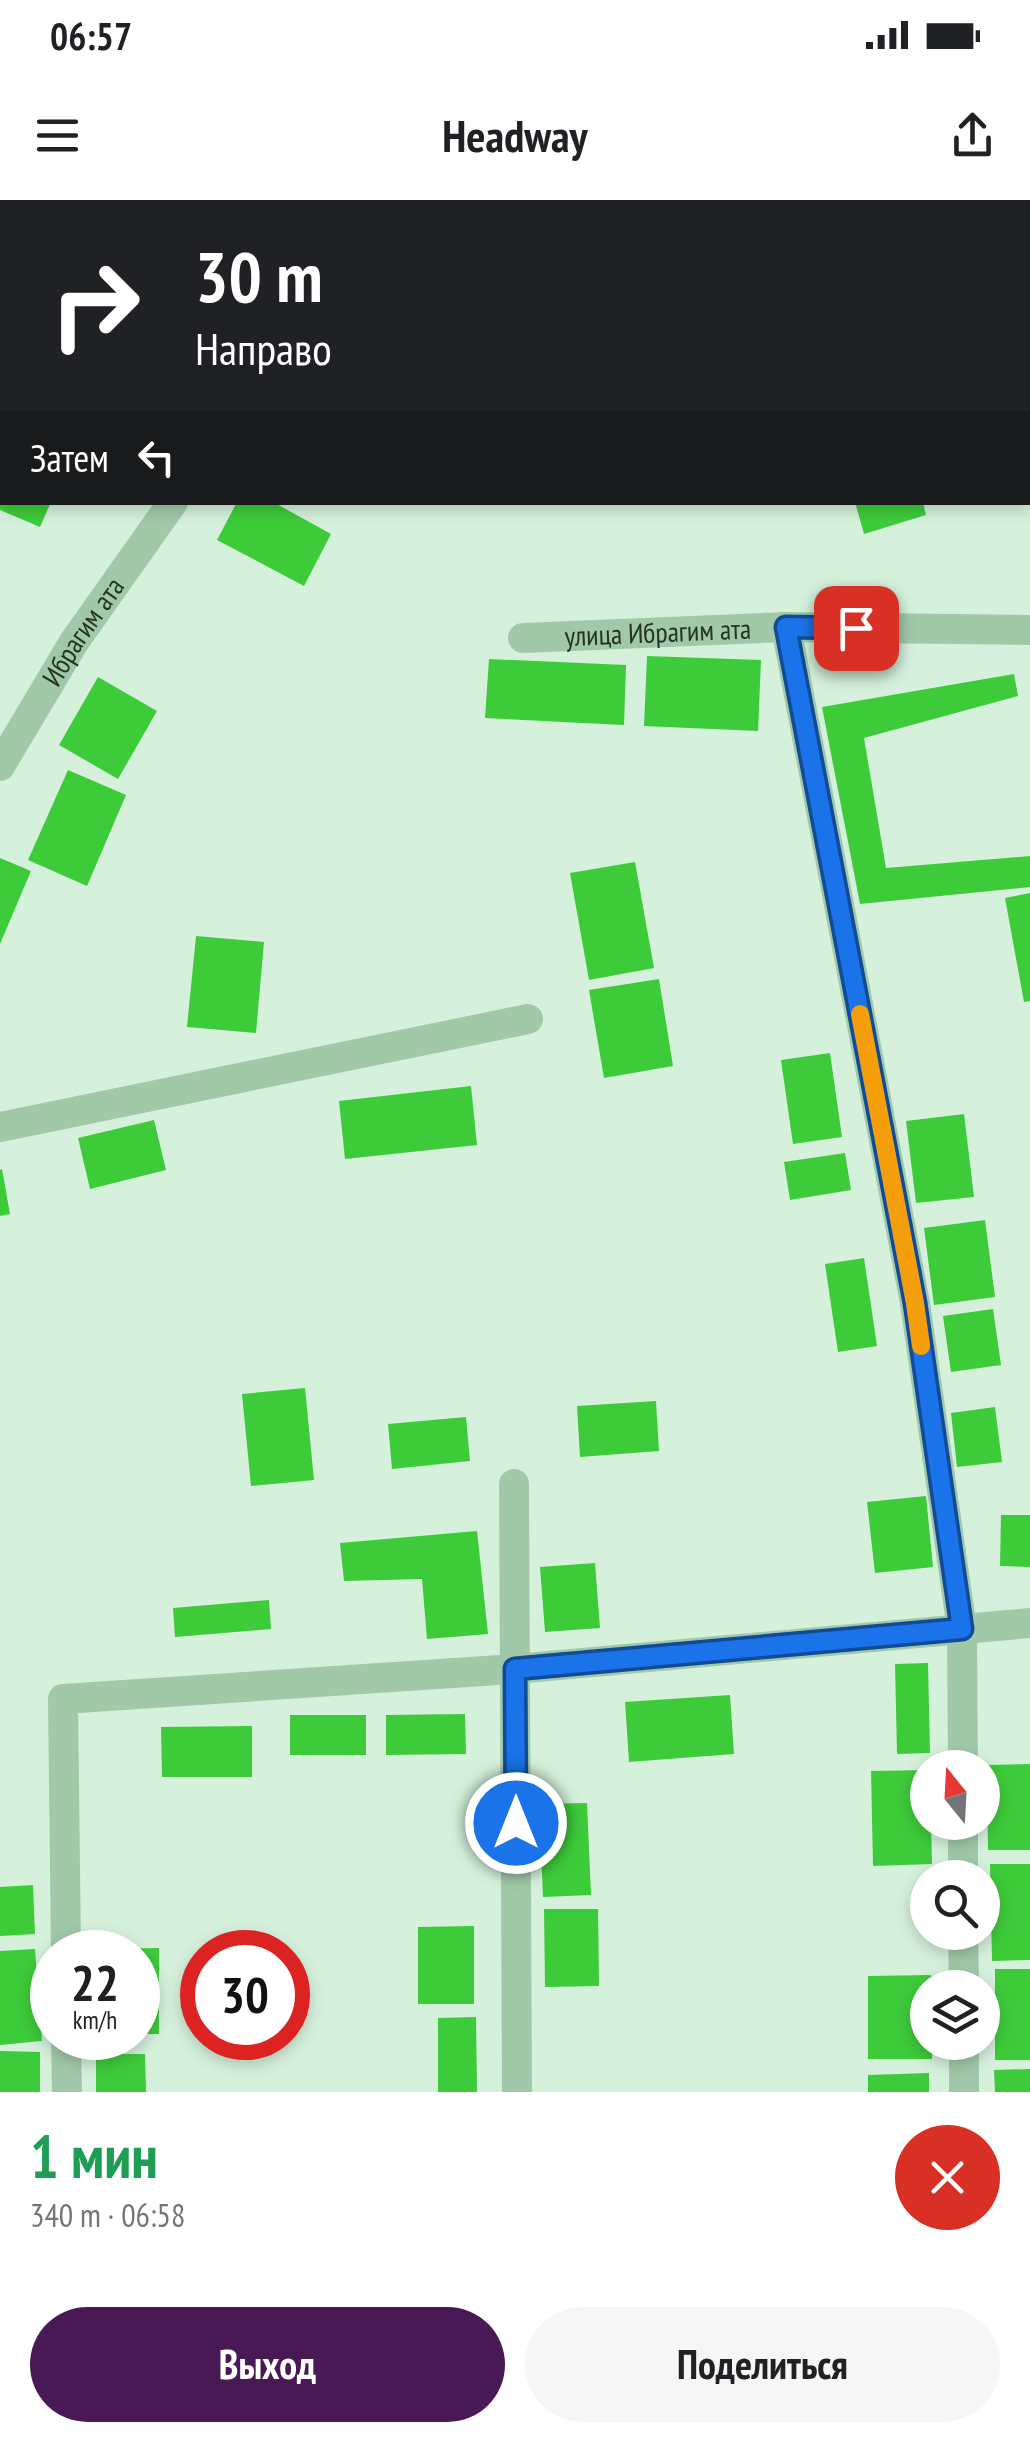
<!DOCTYPE html>
<html lang="ru">
<meta charset="utf-8">
<style>
:root{--surface:#fff;--page:#f6f6f6;--text:#202124;--muted:#757577;--accent:#491956}
body{margin:0;font-family:"PT Sans Narrow",sans-serif;background:var(--page);color:var(--text);height:100vh;display:flex;flex-direction:column;font-size:38px;white-space:nowrap}
*{box-sizing:border-box;margin:0}
p{font-size:32px;color:var(--muted)}
.icon{flex:none;width:55px;height:55px;fill:none;stroke:currentColor;stroke-width:2;stroke-linecap:round;stroke-linejoin:round}
.map{position:relative;height:1892px;overflow:hidden}
.sheet{display:flex;flex-direction:column;background:var(--surface);flex:1}
.sheet>*{flex:none}
.hud{position:absolute;left:0px;top:0px;width:1030px;height:305px;box-shadow:0 5px 15px #0003;background:#202124;color:#fff;overflow:hidden}
.needle{width:65px;rotate:342deg}
.fabs{position:absolute;left:910px;top:1550px;display:grid;gap:20px}
.fabs a{display:grid;place-items:center;width:90px;height:90px;border-radius:50%;background:var(--surface);box-shadow:0 5px 15px #0003;font-size:50px}
.speed{position:absolute;left:30px;top:1730px;display:flex;gap:20px;font-size:50px;font-weight:700;text-align:center}
.speed>*{display:grid;place-content:center;width:130px;height:130px;border-radius:50%;background:var(--surface);box-shadow:0 5px 15px #0003;line-height:1}
.speed small{font-size:25px;font-weight:400}
.speed .limit{border:15px solid #d22;background:#fff;color:#111}
.pin{position:absolute;display:grid;place-items:center;width:85px;height:85px;color:#fff;margin:-42px;border-radius:20px;box-shadow:0 5px 15px #0006}
.me{position:absolute;width:110px;margin:-55px;rotate:0deg;stroke-linejoin:round;filter:drop-shadow(0 0 8px #0008)}
.turn{display:flex;align-items:center;gap:35px;height:210px;padding:0 30px;font-size:45px}
.turn .icon{width:130px;height:130px;stroke-width:2.5}
.turn b{display:block;font-size:70px;line-height:85px}
.then{display:flex;align-items:center;height:95px;padding:0 30px;background:#0003;gap:20px;font-size:38px}
.round{display:grid;place-items:center;flex:none;width:105px;height:105px;border-radius:52px;background:var(--page)}
.overview{display:flex;align-items:center;justify-content:space-between;height:170px;padding:0 30px}
h1{font-size:60px;font-weight:800;line-height:75px;color:#1e9e55}
.primary-button{display:flex;gap:20px;margin-top:auto;padding:20px 30px}
.primary-button a{flex:1;height:115px;border-radius:60px;background:var(--accent);color:#fff;font-size:40px;font-weight:800;line-height:115px;text-align:center}
.primary-button a+a{background:var(--page);color:var(--text)}
.status{display:flex;justify-content:space-between;align-items:center;height:70px;padding:0 50px;background:var(--surface);direction:ltr}
.status svg{height:28px;fill:currentColor}
header{display:flex;justify-content:space-between;align-items:center;height:130px;padding:0 30px;background:var(--surface);font-size:45px;font-weight:800}
.map>svg:first-child{display:block}
</style>
<div class="status"><b>06:57</b><svg viewBox="0 0 49 12"><path d="M0 12V9h3v3zM5 12V6h3v6zM10 12V3h3v9zM15 12V0h3v12zM26 1h20v11H26zM47 4h2v5h-2z"/></svg></div>
<header><svg class="icon" aria-label="menu" viewBox="0 0 24 24"><path d="M4 6h16M4 12h16M4 18h16"/></svg>Headway<svg class="icon" aria-label="share" viewBox="0 0 24 24"><path d="M12 15V3M7 8l5-5 5 5M5 13v7h14v-7"/></svg></header>
<div class="map">
<svg width="1030" height="1892" viewBox="0 0 1030 1892">
<rect width="100%" height="100%" fill="#d5f1dc"/>
<path fill="#3ecb3a" d="M 0,302 L 51,302 L 40,327 L 0,310 Z
M 237,302 L 273,302 L 331,334 L 304,386 L 217,340 Z
M 855,302 L 923,302 L 926,315 L 864,334 Z
M 647,456 L 761,460 L 758,531 L 644,526 Z
M 489,459 L 626,465 L 624,525 L 485,518 Z
M 1014,474 L 1018,496 L 864,538 L 886,668 L 1030,656 L 1030,687 L 860,704 L 822,507 Z
M 98,477 L 157,511 L 118,579 L 59,545 Z
M 68,570 L 126,595 L 87,686 L 28,660 Z
M 0,658 L 31,671 L 0,744 Z
M 635,662 L 654,768 L 589,780 L 570,673 Z
M 1030,693 L 1030,801 L 1024,802 L 1005,698 Z
M 196,736 L 264,742 L 256,833 L 187,827 Z
M 659,779 L 673,866 L 604,878 L 589,790 Z
M 830,853 L 842,937 L 793,944 L 781,860 Z
M 471,886 L 477,945 L 345,959 L 339,901 Z
M 964,914 L 974,997 L 916,1003 L 906,921 Z
M 154,920 L 166,970 L 90,989 L 78,938 Z
M 845,953 L 851,990 L 790,1000 L 784,962 Z
M 2,969 L 10,1014 L 0,1016 L 0,970 Z
M 985,1020 L 995,1097 L 934,1105 L 924,1028 Z
M 864,1058 L 877,1146 L 838,1152 L 825,1064 Z
M 993,1109 L 1001,1165 L 951,1172 L 943,1116 Z
M 305,1188 L 314,1280 L 251,1286 L 242,1194 Z
M 656,1201 L 659,1251 L 580,1257 L 577,1206 Z
M 995,1207 L 1002,1262 L 957,1267 L 951,1213 Z
M 466,1217 L 470,1261 L 392,1269 L 388,1224 Z
M 926,1296 L 933,1367 L 875,1373 L 867,1302 Z
M 1001,1315 L 1030,1315 L 1030,1367 L 1000,1366 Z
M 477,1331 L 488,1434 L 427,1439 L 422,1379 L 344,1381 L 340,1343 Z
M 595,1363 L 600,1428 L 545,1432 L 540,1367 Z
M 269,1400 L 271,1429 L 175,1437 L 173,1408 Z
M 928,1463 L 930,1553 L 897,1554 L 895,1464 Z
M 730,1495 L 734,1554 L 629,1562 L 625,1502 Z
M 465,1514 L 466,1554 L 386,1555 L 386,1515 Z
M 290,1515 L 366,1515 L 366,1555 L 290,1555 Z
M 252,1526 L 252,1577 L 162,1577 L 161,1527 Z
M 1030,1564 L 1030,1650 L 988,1650 L 987,1565 Z
M 928,1570 L 928,1622 L 931,1622 L 932,1664 L 873,1666 L 871,1571 Z
M 587,1603 L 591,1695 L 543,1697 L 539,1604 Z
M 990,1664 L 1030,1664 L 1030,1760 L 992,1761 Z
M 33,1685 L 35,1734 L 0,1736 L 0,1687 Z
M 544,1709 L 598,1709 L 599,1786 L 545,1787 Z
M 474,1726 L 474,1804 L 418,1804 L 418,1727 Z
M 159,1748 L 159,1834 L 138,1834 L 138,1752 L 99,1752 L 99,1749 Z
M 35,1749 L 42,1841 L 0,1845 L 0,1751 Z
M 995,1769 L 1030,1769 L 1030,1860 L 995,1860 Z
M 931,1775 L 932,1788 L 928,1788 L 928,1842 L 932,1842 L 932,1859 L 868,1859 L 868,1776 Z
M 476,1817 L 477,1892 L 438,1892 L 438,1818 Z
M 0,1851 L 40,1852 L 40,1892 L 0,1892 Z
M 96,1854 L 145,1854 L 146,1892 L 96,1892 Z
M 1030,1869 L 1030,1892 L 995,1892 L 994,1870 Z
M 929,1873 L 929,1892 L 868,1892 L 868,1875 Z"/>
<g fill="none" stroke-linecap="round" stroke-linejoin="round">
<g stroke="#a1c9a9" stroke-width="30">
<path d="M 384,2 L 386,0"/>
<path d="M 786,427 L 915,1103 L 962,1429 L 963,1568"/>
<path id="s1" d="M 523,438 L 786,427 L 1030,430"/>
<path id="s2" d="M 0,566 L 74,442 L 173,302"/>
<path d="M 0,927 L 528,819"/>
<path d="M 514,1284 L 517,1892"/>
<path d="M 963,1622 L 963,1678"/>
<path d="M 963,1732 L 964,1788"/>
<path d="M 66,1752 L 63,1499 L 515,1469 L 1030,1423"/>
<path d="M 66,1838 L 67,1892"/>
<path d="M 964,1842 L 964,1892"/>
</g>
</g>
<g fill="none" stroke-linecap="round" stroke-linejoin="round">
<defs>
<path id="route" d="M 516,1623 L 515,1469 L 962,1429 L 915,1103 L 786,427 L 856,428"/>
</defs>
<use href="#route" stroke="#114b97" stroke-width="25"/>
<use href="#route" stroke="#1a73e8" stroke-width="18"/>
<path stroke="#f59e0b" stroke-width="18" d="M 860,814 L 915,1103 L 921,1146"/>
</g>
<g text-anchor="middle" stroke-width="10" stroke-linejoin="round" paint-order="stroke">
<g font-size="28" fill="#243325" stroke="#e1f9e8">
<text dy="10" stroke="none"><textPath href="#s1" startOffset="135">улица Ибрагим ата</textPath></text>
<text dy="10" stroke="none"><textPath href="#s2" startOffset="158">Ибрагим ата</textPath></text>
</g>
</g>
</svg>
<div class="fabs">
<a><svg class="needle" viewBox="-14 -14 28 28"><path d="M0-13l5 13h-10z" fill="#e53935"/><path d="M0 13l5-13h-10z" fill="#757577"/></svg></a>
<a><svg class="icon" aria-label="search" viewBox="0 0 24 24"><circle cx="10" cy="10" r="6"/><path d="M15 15l6 6"/></svg></a>
<a><svg class="icon" aria-label="layers" viewBox="0 0 24 24"><path d="M12 4l9 5-9 5-9-5zM3 14l9 5 9-5"/></svg></a>
</div>
<div class="speed"><div>22<small>km/h</small></div><div class="limit">30</div></div>
<div class="pin" style="left:856px;top:428px;background:#d93025"><svg class="icon" aria-label="arrive" viewBox="0 0 24 24"><path d="M6 21V4h12l-3 4 3 4H6"/></svg></div>
<svg class="me" style="left:516px;top:1623px" viewBox="-20 -20 40 40"><circle r="17" fill="#1a73e8" stroke="#fff" stroke-width="3"/><path d="M0-11L8 9 0 5-8 9z" fill="#fff"/></svg>
<div class="hud">
<div class="turn"><svg class="icon" aria-label="right" viewBox="0 0 24 24"><path d="M7 20v-9h11M14 6l5 5-5 5"/></svg><div><b>30 m</b>Направо</div></div>
<div class="then">Затем<svg class="icon" aria-label="left" viewBox="0 0 24 24"><path d="M17 20v-9H6M10 6l-5 5 5 5"/></svg></div>
</div>
</div>
<section class="sheet">
<div class="overview"><div><h1>1 мин</h1><p>340 m · 06:58</p></div><a class="round" style="background:#d93025;color:#fff"><svg class="icon" aria-label="close" viewBox="0 0 24 24"><path d="M6 6l12 12M18 6L6 18"/></svg></a></div>
<div class="primary-button"><a>Выход</a><a>Поделиться</a></div>
</section>
